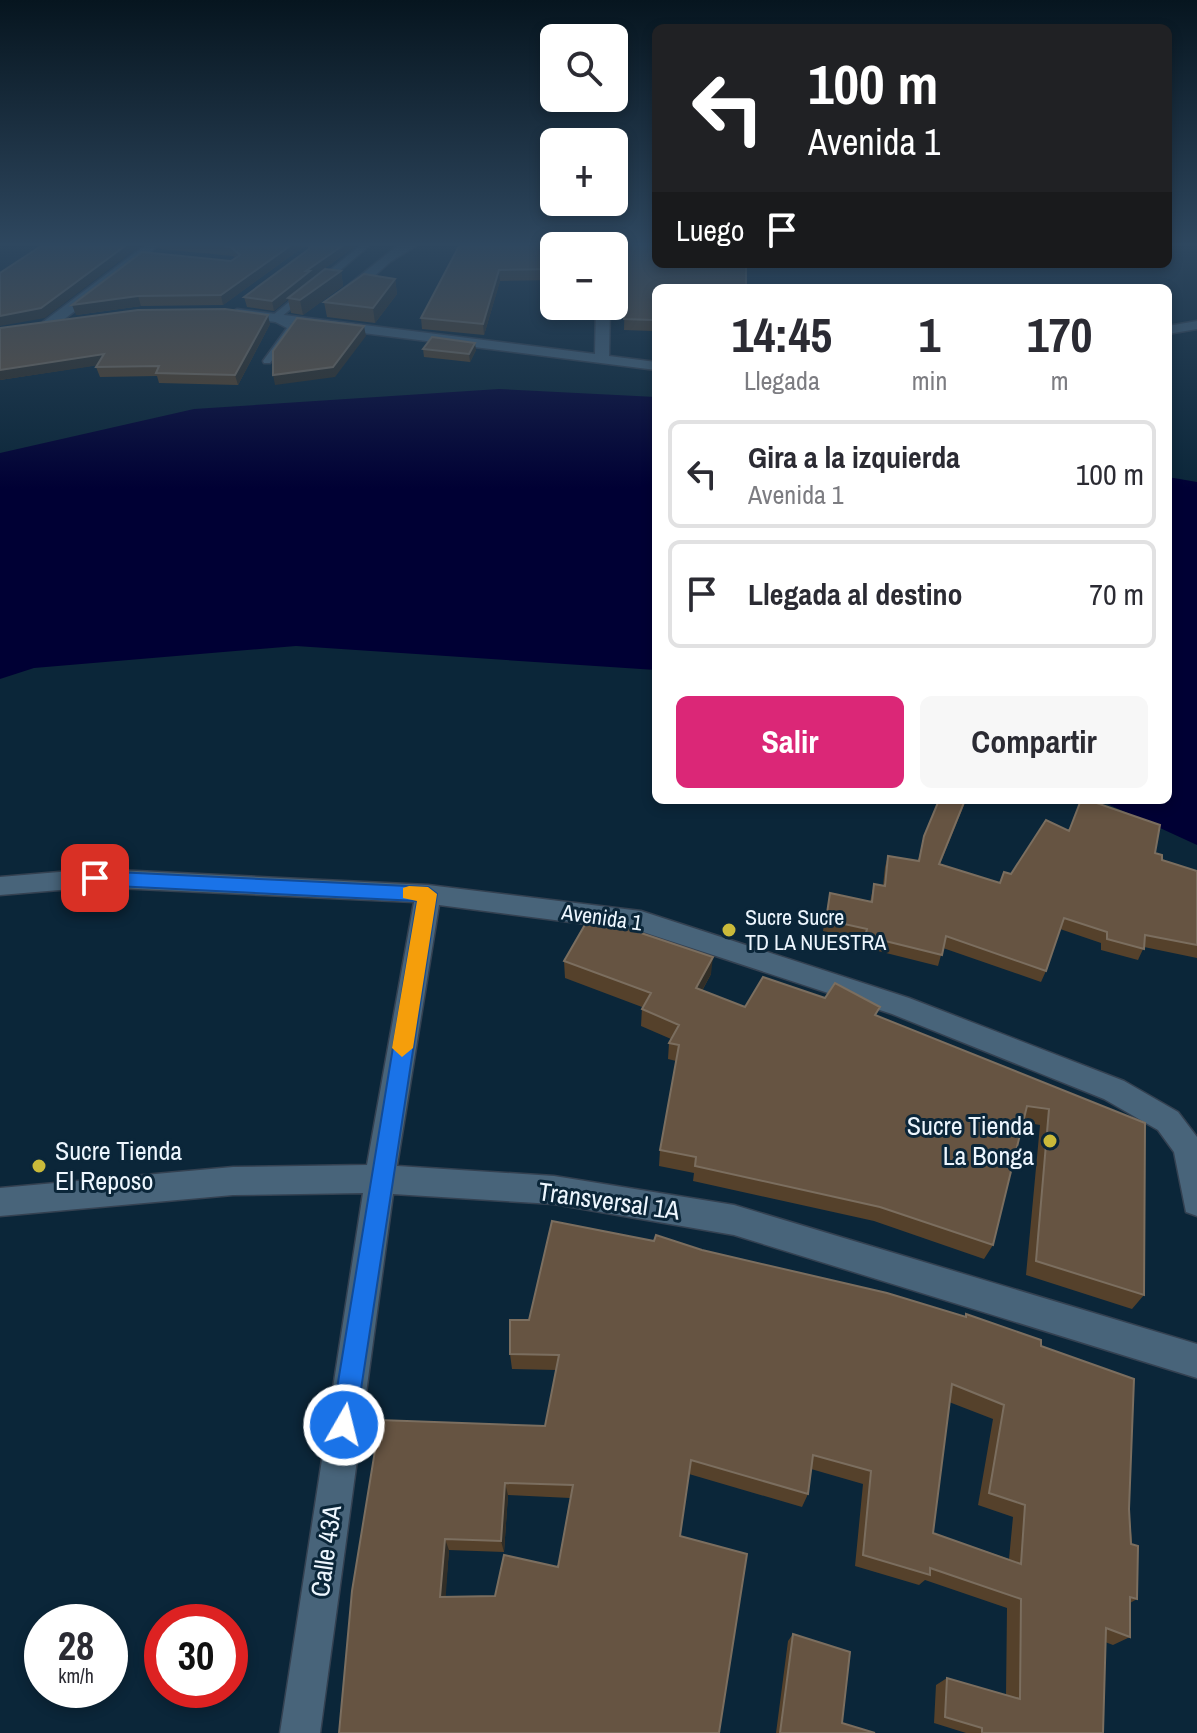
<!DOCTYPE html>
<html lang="es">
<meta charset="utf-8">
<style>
:root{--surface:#fff;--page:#f7f7f7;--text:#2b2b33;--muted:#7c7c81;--line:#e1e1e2;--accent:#db2777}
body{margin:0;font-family:"Archivo Narrow",sans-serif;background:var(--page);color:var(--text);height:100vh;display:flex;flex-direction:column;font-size:30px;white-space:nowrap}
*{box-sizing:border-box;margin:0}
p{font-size:26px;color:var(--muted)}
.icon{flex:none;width:44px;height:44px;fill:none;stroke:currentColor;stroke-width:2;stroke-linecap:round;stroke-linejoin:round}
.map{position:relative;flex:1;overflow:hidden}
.panel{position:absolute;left:652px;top:284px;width:520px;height:520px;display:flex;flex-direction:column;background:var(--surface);border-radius:12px;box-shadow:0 4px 12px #0003}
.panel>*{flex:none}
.top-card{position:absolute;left:652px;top:24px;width:520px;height:244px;border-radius:12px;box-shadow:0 4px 12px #0003;background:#202124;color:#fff;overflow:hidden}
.buttons{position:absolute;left:540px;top:24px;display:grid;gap:16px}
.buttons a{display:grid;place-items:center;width:88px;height:88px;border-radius:12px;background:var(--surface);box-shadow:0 4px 12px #0003;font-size:40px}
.speed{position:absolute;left:24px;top:1604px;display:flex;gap:16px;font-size:40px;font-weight:700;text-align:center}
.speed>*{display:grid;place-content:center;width:104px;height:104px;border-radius:50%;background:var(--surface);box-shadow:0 4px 12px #0003;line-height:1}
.speed small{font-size:20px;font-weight:400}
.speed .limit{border:12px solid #d22;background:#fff;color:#111}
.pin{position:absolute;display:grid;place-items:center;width:68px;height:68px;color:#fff;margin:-34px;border-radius:16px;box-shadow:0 4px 12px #0006}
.me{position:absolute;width:88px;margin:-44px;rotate:8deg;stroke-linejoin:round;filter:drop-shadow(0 0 6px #0008)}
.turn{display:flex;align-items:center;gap:28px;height:168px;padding:0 24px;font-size:36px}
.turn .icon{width:104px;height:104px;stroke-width:2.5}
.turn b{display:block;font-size:56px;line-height:68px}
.then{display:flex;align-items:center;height:76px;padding:0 24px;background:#0003;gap:16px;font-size:30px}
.eta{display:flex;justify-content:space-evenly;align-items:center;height:136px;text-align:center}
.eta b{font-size:48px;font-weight:700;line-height:56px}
.button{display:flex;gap:16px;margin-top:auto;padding:16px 24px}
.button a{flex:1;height:92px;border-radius:12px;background:var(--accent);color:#fff;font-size:32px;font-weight:700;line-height:92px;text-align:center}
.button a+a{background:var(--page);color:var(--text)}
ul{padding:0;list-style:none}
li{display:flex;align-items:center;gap:24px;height:108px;margin:0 16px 12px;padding:0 8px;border:4px solid var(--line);border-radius:12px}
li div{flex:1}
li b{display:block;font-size:30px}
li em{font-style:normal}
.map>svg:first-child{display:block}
</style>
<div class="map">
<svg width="1197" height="1733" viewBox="0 0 1197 1733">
<rect width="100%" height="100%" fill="#0b2639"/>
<path fill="#000034" d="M 499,389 L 656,397 L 656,670 L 296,646 L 34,668 L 0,679 L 0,453 L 194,409 Z
M 1168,477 L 1197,482 L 1197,845 L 1099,800 L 1168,800 Z"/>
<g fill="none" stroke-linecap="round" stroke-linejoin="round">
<defs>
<path id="service" d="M 360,246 L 369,246 L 325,283 L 319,283 L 319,279 Z
M 299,294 L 306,296 L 280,318 L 296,327 L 270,363 L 264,363 L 263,361 L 287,328 L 266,317 L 273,315 Z"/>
<path id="minor" d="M 144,246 L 158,246 L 53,328 L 43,328 L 43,322 Z
M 397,246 L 416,246 L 390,262 L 351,297 L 341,297 L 341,291 Z
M 596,306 L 610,306 L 609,356 L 656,362 L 656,370 L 237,317 L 230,313 L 237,309 L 595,354 Z
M 1197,321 L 1197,329 L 1168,334 L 1168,326 Z
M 95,869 L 428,885 L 641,911 L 909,998 L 1124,1081 L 1178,1112 L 1197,1137 L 1197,1216 L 1186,1212 L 1174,1152 L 1158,1130 L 1104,1099 L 892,1014 L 640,931 L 439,905 L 397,1166 L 554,1176 L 734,1205 L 1197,1344 L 1197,1378 L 734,1235 L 554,1204 L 393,1194 L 320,1733 L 280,1733 L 363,1193 L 233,1195 L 0,1216 L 0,1188 L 233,1167 L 367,1165 L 414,902 L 95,887 L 0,895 L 0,877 Z"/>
</defs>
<use href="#service" stroke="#344151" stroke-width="3"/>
<use href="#minor" stroke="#344151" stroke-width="3"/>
<use href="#service" fill="#48647a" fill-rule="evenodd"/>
<use href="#minor" fill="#48647a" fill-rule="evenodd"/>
</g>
<path fill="#55412b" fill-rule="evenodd" d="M 159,246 L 356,246 L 311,278 L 311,280 L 341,271 L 343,286 L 303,315 L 291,313 L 288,299 L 274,311 L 247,307 L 244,297 L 309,249 L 309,247 L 303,247 L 223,305 L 141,306 L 76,315 L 231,261 L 235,258 L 233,256 L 160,249 Z
M 459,246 L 554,246 L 554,280 L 500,281 L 484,335 L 422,329 L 421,318 Z
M 614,246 L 656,288 L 656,326 L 653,326 L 653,331 L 624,330 L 625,292 L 615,292 Z
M 395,279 L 397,294 L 375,323 L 327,317 L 324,302 Z
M 270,324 L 238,385 L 159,383 L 157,376 L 100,377 L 96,367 L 97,365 L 0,380 L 0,328 Z
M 423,349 L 476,350 L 470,362 L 424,357 Z
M 939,800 L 966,800 L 940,864 L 1000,883 L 1068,830 L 1155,853 L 1162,860 L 1197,871 L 1197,958 L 1144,947 L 1138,960 L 1101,950 L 1101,943 L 1060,929 L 1046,971 L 1041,982 L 943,948 L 938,966 L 862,947 L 864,940 L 823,931 L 828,904 L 870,902 L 874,884 L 883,886 L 885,867 L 888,856 L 918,861 L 924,836 Z
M 564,961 L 711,974 L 702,991 L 745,1007 L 877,1016 L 1145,1123 L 1144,1295 L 1132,1309 L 1026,1275 L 1040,1125 L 1023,1122 L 993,1245 L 984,1259 L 874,1221 L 693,1181 L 694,1173 L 659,1166 L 660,1150 L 676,1061 L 668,1059 L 669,1043 L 671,1039 L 641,1026 L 642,1007 L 565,978 Z
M 702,1250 L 964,1317 L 966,1314 L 1041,1346 L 1129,1509 L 1137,1599 L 1130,1603 L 1130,1637 L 1113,1645 L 1105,1642 L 1103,1733 L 966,1733 L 934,1723 L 936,1685 L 947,1678 L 1006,1695 L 1007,1608 L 925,1580 L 919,1585 L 855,1566 L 863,1484 L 811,1469 L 808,1494 L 802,1507 L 689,1474 L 680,1536 L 719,1733 L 352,1591 L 545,1426 L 556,1370 L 512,1369 L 510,1354 L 529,1320 ZM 949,1402 L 993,1419 L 978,1505 L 1013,1517 L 1009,1559 L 933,1533 ZM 508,1495 L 570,1498 L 558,1567 L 495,1596 L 445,1597 L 449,1550 L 504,1552 Z
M 793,1634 L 842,1723 L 875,1733 L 776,1733 L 788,1641 Z"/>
<path fill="#312e27" d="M 125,246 L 140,246 L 45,318 L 0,326 L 0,316 Z
M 290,246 L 303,247 L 223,305 L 221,295 Z
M 342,246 L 356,246 L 311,278 L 311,281 L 274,311 L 272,301 L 306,271 Z
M 499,270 L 500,281 L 484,335 L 483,324 Z
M 341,271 L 343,286 L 303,315 L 300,300 Z
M 395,279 L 397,294 L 375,323 L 373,308 Z
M 138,296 L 141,306 L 76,315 L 72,305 Z
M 268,315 L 270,324 L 238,385 L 235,375 Z
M 364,326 L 366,336 L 335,377 L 275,385 L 273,375 Z
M 475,343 L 476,350 L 470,362 L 469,354 Z
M 104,354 L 107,364 L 0,380 L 0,370 Z
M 965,800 L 966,800 L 935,875 L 939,864 Z
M 713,957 L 711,974 L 694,1005 L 696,988 Z
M 505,1483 L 508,1495 L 504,1552 L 501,1541 Z
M 445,1539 L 449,1550 L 445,1607 L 440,1597 Z"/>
<path fill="#665442" stroke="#7b6e5f" stroke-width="2" fill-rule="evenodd" d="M 41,246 L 125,246 L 41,308 L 0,316 L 0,273 Z
M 224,246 L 290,246 L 221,295 L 138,296 L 72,305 L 142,252 L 231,261 L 240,255 L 231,247 Z
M 309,246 L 342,246 L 306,271 L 310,271 L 272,301 L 244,297 L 309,249 Z
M 459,246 L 554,246 L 554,269 L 499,270 L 483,324 L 421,318 Z
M 614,246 L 656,246 L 656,264 L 746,264 L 746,288 L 656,288 L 656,315 L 654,315 L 653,320 L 624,319 L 625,281 L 615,282 Z
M 325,269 L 341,271 L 300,300 L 288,298 Z
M 364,274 L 395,279 L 373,308 L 324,302 Z
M 225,309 L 268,315 L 235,375 L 156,373 L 159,366 L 96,367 L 104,354 L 0,370 L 0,328 L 138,310 Z
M 297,318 L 364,326 L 333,367 L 273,375 L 273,351 Z
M 432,337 L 475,343 L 469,354 L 423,349 Z
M 939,800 L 965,800 L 939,864 L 1000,883 L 1004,872 L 1011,874 L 1046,820 L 1069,831 L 1081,800 L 1088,800 L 1160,825 L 1155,853 L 1162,855 L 1162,860 L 1197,871 L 1197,945 L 1145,935 L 1144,949 L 1107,939 L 1107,932 L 1064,918 L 1046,971 L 946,936 L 942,955 L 865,936 L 867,929 L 826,920 L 830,893 L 872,902 L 874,884 L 885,886 L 888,856 L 919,861 L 924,836 Z
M 590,916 L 713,957 L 696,988 L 745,1007 L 763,977 L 825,998 L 835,983 L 880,1007 L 875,1015 L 1145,1123 L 1144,1295 L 1036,1261 L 1049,1109 L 1027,1106 L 993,1245 L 880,1207 L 695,1166 L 696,1157 L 660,1150 L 679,1045 L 669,1043 L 679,1025 L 642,1009 L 651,993 L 564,961 Z
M 552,1221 L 654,1241 L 656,1235 L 702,1250 L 887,1293 L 966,1317 L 966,1314 L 1041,1340 L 1041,1346 L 1134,1379 L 1129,1509 L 1131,1544 L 1138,1546 L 1137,1599 L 1130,1597 L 1130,1637 L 1106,1628 L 1103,1733 L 982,1733 L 982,1728 L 945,1717 L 947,1678 L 1020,1699 L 1021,1599 L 930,1568 L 930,1575 L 863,1555 L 871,1471 L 813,1455 L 808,1494 L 691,1460 L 680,1536 L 747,1554 L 719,1733 L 339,1733 L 352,1591 L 380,1420 L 545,1426 L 559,1355 L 510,1354 L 510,1320 L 529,1320 ZM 952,1384 L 1004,1405 L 989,1493 L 1025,1505 L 1021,1564 L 933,1533 ZM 505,1483 L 573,1485 L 558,1567 L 504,1555 L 495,1596 L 440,1597 L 445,1539 L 501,1541 Z
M 793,1634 L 850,1652 L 842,1723 L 875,1733 L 780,1733 Z"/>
<linearGradient id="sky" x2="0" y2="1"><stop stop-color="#06151f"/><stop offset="0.5" stop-color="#2e475f"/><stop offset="1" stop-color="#2e475f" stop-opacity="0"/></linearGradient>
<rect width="1197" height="489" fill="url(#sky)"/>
<path fill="#1a73e8" stroke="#114b97" stroke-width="2" d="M 95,871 L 428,887 L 437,894 L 354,1435 L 344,1438 L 335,1435 L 331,1425 L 417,901 L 95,885 L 86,878 Z"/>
<path fill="#f59e0b" d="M 409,886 L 428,887 L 437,894 L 413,1048 L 402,1057 L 392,1048 L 417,901 L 403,898 L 403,888 Z"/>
<g fill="#caba3a" stroke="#0b2639" stroke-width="3">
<circle cx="729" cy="930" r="8"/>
<circle cx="1050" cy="1141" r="8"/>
<circle cx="39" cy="1166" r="8"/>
</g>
<g text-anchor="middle" stroke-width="6" stroke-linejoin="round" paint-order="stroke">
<g font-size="22" fill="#edf6fe" stroke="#0b2639">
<text transform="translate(602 917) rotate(8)" y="8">Avenida 1</text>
</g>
<g font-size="22" fill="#edf6fe" stroke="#0b2639" text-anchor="start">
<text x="745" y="925">Sucre Sucre<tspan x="745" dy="25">TD LA NUESTRA</tspan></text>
</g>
<g font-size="26" fill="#edf6fe" stroke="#0b2639" text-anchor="end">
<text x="1034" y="1135">Sucre Tienda<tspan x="1034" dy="30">La Bonga</tspan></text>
<text x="55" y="1160" text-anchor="start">Sucre Tienda<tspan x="55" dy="30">El Reposo</tspan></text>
</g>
<g font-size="26" fill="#edf6fe" stroke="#0b2639">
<text transform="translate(609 1201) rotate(8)" y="9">Transversal 1A</text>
<text transform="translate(326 1551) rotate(-82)" y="9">Calle 43A</text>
</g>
</g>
</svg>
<div class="buttons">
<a><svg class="icon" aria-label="search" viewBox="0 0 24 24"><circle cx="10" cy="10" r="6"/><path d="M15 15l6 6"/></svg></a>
<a>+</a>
<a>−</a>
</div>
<div class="speed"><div>28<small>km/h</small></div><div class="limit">30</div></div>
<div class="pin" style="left:95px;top:878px;background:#d93025"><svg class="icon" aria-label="arrive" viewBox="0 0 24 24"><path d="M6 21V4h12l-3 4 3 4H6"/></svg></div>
<svg class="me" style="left:344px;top:1425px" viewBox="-20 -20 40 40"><circle r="17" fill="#1a73e8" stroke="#fff" stroke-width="3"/><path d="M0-11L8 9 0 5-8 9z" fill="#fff"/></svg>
<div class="top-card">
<div class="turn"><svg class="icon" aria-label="left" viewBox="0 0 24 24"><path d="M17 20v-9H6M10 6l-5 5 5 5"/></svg><div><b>100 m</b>Avenida 1</div></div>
<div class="then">Luego<svg class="icon" aria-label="arrive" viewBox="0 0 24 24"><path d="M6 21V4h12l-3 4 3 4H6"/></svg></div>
</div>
<section class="panel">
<div class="eta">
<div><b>14:45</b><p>Llegada</p></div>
<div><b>1</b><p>min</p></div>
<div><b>170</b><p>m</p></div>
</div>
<ul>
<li><svg class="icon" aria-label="left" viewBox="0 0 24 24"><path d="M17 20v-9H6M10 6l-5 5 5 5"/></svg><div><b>Gira a la izquierda</b><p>Avenida 1</p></div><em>100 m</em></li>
<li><svg class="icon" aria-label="arrive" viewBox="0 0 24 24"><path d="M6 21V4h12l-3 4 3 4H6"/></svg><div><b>Llegada al destino</b></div><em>70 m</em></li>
</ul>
<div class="button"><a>Salir</a><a>Compartir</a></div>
</section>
</div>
